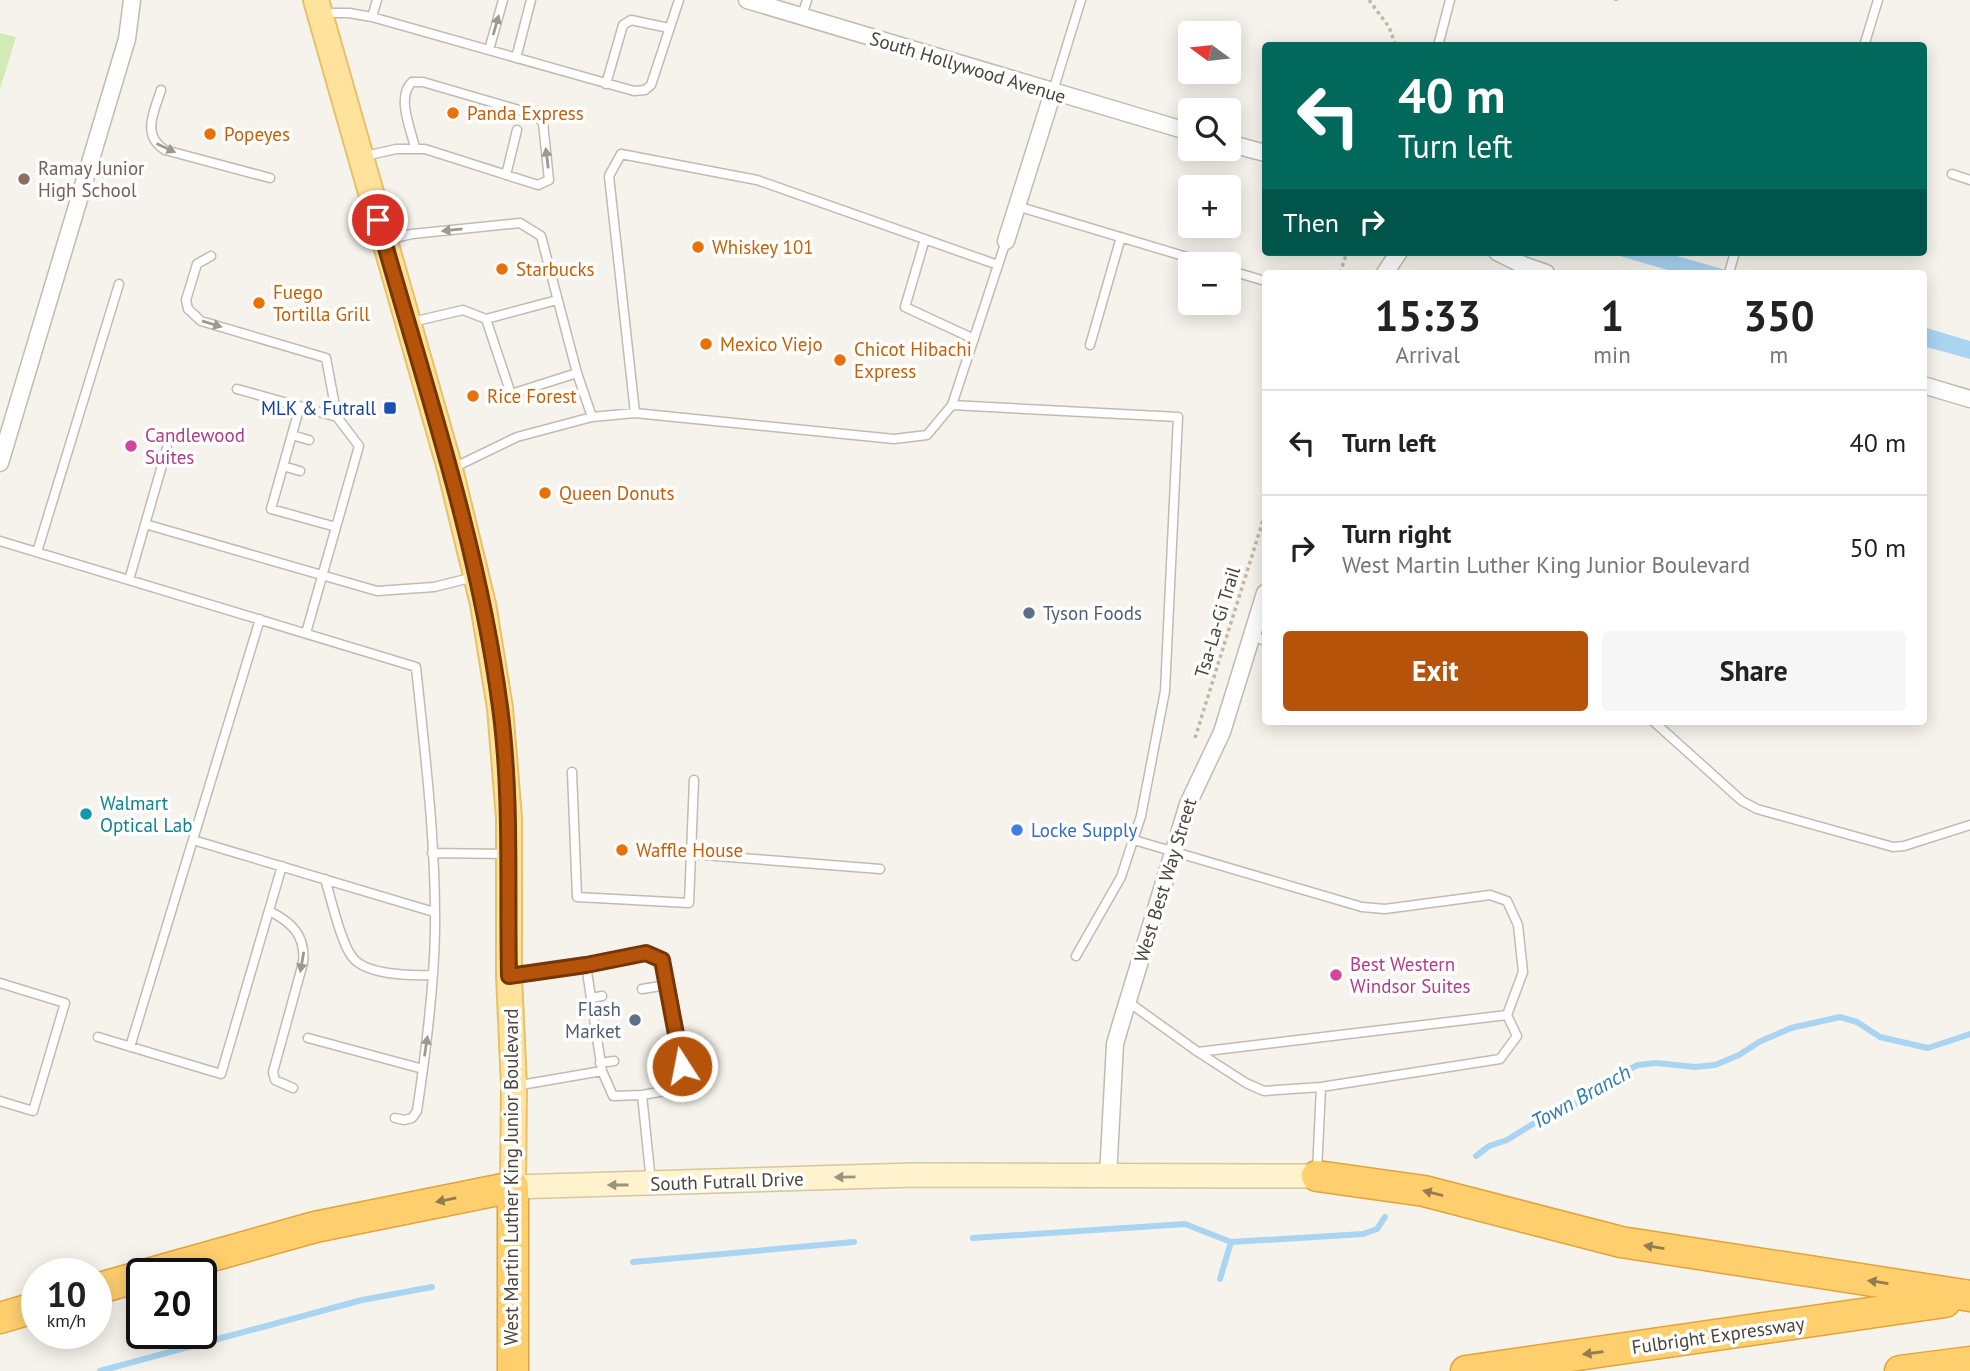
<!DOCTYPE html>
<meta charset="utf-8">
<style>
:root{--surface:#fff;--page:#f6f6f6;--text:#222;--muted:#767676;--line:#e0e0e0;--accent:#b45309}
body{margin:0;font-family:"PT Sans",sans-serif;background:var(--page);color:var(--text);height:100vh;display:flex;flex-direction:column;font-size:26px;white-space:nowrap}
*{box-sizing:border-box;margin:0}
p{font-size:23px;color:var(--muted)}
.icon{flex:none;width:38px;height:38px;fill:none;stroke:currentColor;stroke-width:2;stroke-linecap:round;stroke-linejoin:round}
.map{position:relative;flex:1;overflow:hidden}
.details{position:absolute;left:1262px;top:270px;width:665px;height:455px;display:flex;flex-direction:column;background:var(--surface);border-radius:7px;box-shadow:0 4px 18px #0003}
.details>*{flex:none}
.guide{position:absolute;left:1262px;top:42px;width:665px;height:214px;border-radius:7px;box-shadow:0 4px 18px #0003;background:#00695c;color:#fff;overflow:hidden}
.needle{width:46px;rotate:285deg}
.buttons{position:absolute;left:1178px;top:21px;display:grid;gap:14px}
.buttons a{display:grid;place-items:center;width:63px;height:63px;border-radius:7px;background:var(--surface);box-shadow:0 4px 18px #0003;font-size:35px}
.speed{position:absolute;left:21px;top:1258px;display:flex;gap:14px;font-size:35px;font-weight:700;text-align:center}
.speed>*{display:grid;place-content:center;width:91px;height:91px;border-radius:50%;background:var(--surface);box-shadow:0 4px 18px #0003;line-height:1}
.speed small{font-size:18px;font-weight:400}
.speed .limit{border:4px solid #111;border-radius:10px;background:#fff;color:#111}
.pin{position:absolute;display:grid;place-items:center;width:60px;height:60px;color:#fff;margin:-30px;border:4px solid #fff;border-radius:50%;box-shadow:0 2px 7px #0007}
.me{position:absolute;width:77px;margin:-38px;rotate:349deg;stroke-linejoin:round;filter:drop-shadow(0 0 5px #0008)}
.turn{display:flex;align-items:center;gap:24px;height:147px;padding:0 21px;font-size:32px}
.turn .icon{width:91px;height:91px;stroke-width:2.5}
.turn b{display:block;font-size:49px;line-height:60px}
.then{display:flex;align-items:center;height:66px;padding:0 21px;background:#0003;gap:14px;font-size:26px}
.eta{display:flex;justify-content:space-evenly;align-items:center;height:119px;text-align:center}
.eta b{font-size:42px;font-weight:800;line-height:49px}
.button{display:flex;gap:14px;margin-top:auto;padding:14px 21px}
.button a{flex:1;height:80px;border-radius:7px;background:var(--accent);color:#fff;font-size:28px;font-weight:800;line-height:80px;text-align:center}
.button a+a{background:var(--page);color:var(--text)}
ul{padding:0;list-style:none}
li{display:flex;align-items:center;gap:21px;height:105px;padding:0 21px;border-top:2px solid var(--line)}
li div{flex:1}
li b{display:block;font-size:26px}
li em{font-style:normal}
.map>svg:first-child{display:block}
</style>
<div class="map">
<svg width="1970" height="1371" viewBox="0 0 1970 1371">
<rect width="100%" height="100%" fill="#f6f3ec"/>
<path fill="#d2eab5" d="M 0,33 L 16,37 L 0,89 Z"/>
<path fill="#a9d4f2" d="M 1606,252 L 1663,252 L 1736,273 L 1678,273 Z
M 1923,327 L 1970,341 L 1970,359 L 1923,346 Z"/>
<g fill="none" stroke-linecap="round" stroke-linejoin="round">
<path stroke="#a9d4f2" stroke-width="6" d="M 1476,1156 L 1489,1146 L 1507,1140 L 1562,1106 L 1579,1103 L 1595,1094 L 1625,1071 L 1638,1065 L 1656,1063 L 1695,1067 L 1715,1065 L 1739,1055 L 1759,1042 L 1791,1028 L 1840,1017 L 1857,1022 L 1880,1037 L 1928,1048 L 1970,1034
M 973,1238 L 1185,1224 L 1231,1242 L 1363,1234 L 1377,1229 L 1385,1217
M 633,1262 L 854,1242
M 1220,1279 L 1231,1242
M 100,1371 L 362,1300 L 432,1287"/>
<defs>
<path id="lane" d="M 322,13 L 349,13 L 372,17 L 634,91 L 645,90 L 651,85 L 679,0
M 802,16 L 807,0
M 372,17 L 377,0
M 1438,46 L 1450,0
M 1864,46 L 1878,0
M 489,50 L 503,0
M 516,58 L 531,0
M 606,84 L 623,25 L 631,20 L 669,28
M 161,90 C 154,112 141,135 165,150 L 270,178
M 1053,91 L 1081,0
M 365,156 L 396,149 L 425,149 L 538,185 L 549,180 L 543,123 L 536,115 L 423,82 L 412,82 C 396,97 411,129 415,148
M 1952,174 L 1970,180
M 506,175 L 517,130
M 1017,206 L 1210,264
M 925,239 L 905,307 L 974,339
M 387,240 L 412,234 L 520,223 L 541,236 L 577,373 L 511,394 L 486,319
M 211,256 L 197,264 L 186,300 L 188,309 L 201,321 L 326,358 L 337,417
M 1228,270 L 1265,281
M 1729,273 L 1735,252
M 412,322 L 463,310 L 486,319 L 557,300
M 1090,345 L 1121,237
M 577,373 L 592,417
M 237,389 L 337,417 L 359,446 L 306,633
M 952,405 L 1178,417 L 1165,691 L 1141,816 L 1121,877 L 1076,956
M 300,406 L 271,509 L 336,527
M 635,413 L 609,176 L 621,154 L 757,180 L 998,265
M 292,435 L 309,440
M 283,466 L 300,471
M 453,468 L 517,437 L 592,417 L 635,413 L 894,439 L 927,435 L 952,405 L 1006,241
M 145,524 L 377,591 L 434,587 L 474,577
M 0,541 L 416,667 C 425,754 436,842 435,930 C 434,990 426,1051 417,1111 L 412,1118 L 404,1120 L 395,1118
M 37,552 L 119,284
M 129,580 L 167,448
M 1252,635 L 1265,641
M 1653,721 L 1742,801 L 1757,809 L 1893,847 L 1904,846 L 1970,825
M 572,772 L 577,897 L 689,903 L 694,780
M 193,840 L 434,912
M 432,853 L 506,854
M 691,854 L 880,869
M 325,879 C 331,898 341,944 353,958 C 367,975 412,976 432,975
M 269,911 C 292,922 306,936 303,963 L 273,1072 L 275,1080 L 293,1088
M 586,965 L 602,1071
M 512,976 L 586,965 L 646,952 L 662,960 L 685,1080 L 677,1089 L 642,1095 L 651,1182
M 0,983 L 65,1003 L 33,1111 L 0,1101
M 642,989 L 667,985
M 591,998 L 602,996
M 1127,1001 L 1198,1052 L 1507,1015 L 1523,972 L 1518,925 L 1507,901 L 1490,895 L 1385,909 L 1362,907 L 1134,840
M 98,1037 L 221,1074 L 282,866
M 308,1038 L 423,1069
M 130,1047 L 260,619
M 1198,1052 L 1246,1083 L 1264,1091 L 1321,1087 L 1500,1059 L 1517,1036 L 1507,1015
M 654,1056 L 679,1052
M 600,1063 L 614,1061
M 515,1086 L 602,1071 L 613,1096 L 642,1095
M 1317,1171 L 1321,1087"/>
<path id="street" d="M 747,0 L 1190,132
M 1228,143 L 1265,153
M 1006,241 L 1053,92
M 1497,252 L 1523,265 L 1546,273
M 1385,273 L 1399,252
M 1923,385 L 1970,399
M 0,463 L 127,39 L 132,0
M 1108,1177 L 1115,1044 L 1122,1020 L 1188,804 L 1222,732 L 1265,593"/>
<path id="secondary" d="M 513,1187 L 913,1175 L 1317,1176"/>
<path id="primary" d="M 316,0 L 450,469 L 483,604 L 500,708 L 509,818 L 509,976 L 514,1086 L 513,1187"/>
<path id="highway" d="M 1317,1176 L 1424,1191 L 1621,1242 L 1970,1296
M 148,1274 L 315,1227 L 513,1187 L 513,1371
M 96,1289 L 142,1276
M 0,1318 L 37,1307
M 1466,1371 L 1945,1302
M 1900,1371 L 1970,1362"/>
</defs>
<use href="#lane" stroke="#c2bbae" stroke-width="11"/>
<use href="#street" stroke="#c2bbae" stroke-width="19"/>
<use href="#secondary" stroke="#d6c79b" stroke-width="26"/>
<use href="#primary" stroke="#e6c16a" stroke-width="28"/>
<use href="#highway" stroke="#e0a43c" stroke-width="33"/>
<path stroke="#c4b79f" stroke-width="3.5" stroke-dasharray="3.5 3.5" stroke-linecap="butt" d="M 1369,0 L 1389,27 L 1396,46
M 1616,1 L 1616,0
M 1340,273 L 1347,252
M 1195,738 L 1265,514"/>
<use href="#lane" stroke="#fff" stroke-width="8"/>
<use href="#street" stroke="#fff" stroke-width="16"/>
<use href="#secondary" stroke="#fff3cd" stroke-width="23"/>
<use href="#primary" stroke="#ffe39c" stroke-width="24"/>
<use href="#highway" stroke="#ffcf6e" stroke-width="30"/>
</g>
<defs><path id="oneway-solid" d="M-6-.8H1V-3.2L6.5 0L1 3.2V.8H-6Z" transform="scale(1.75)"/></defs>
<g fill="#9c9892">
<use href="#oneway-solid" transform="translate(496 25) rotate(-74)"/>
<use href="#oneway-solid" transform="translate(166 148) rotate(25)"/>
<use href="#oneway-solid" transform="translate(547 158) rotate(-97)"/>
<use href="#oneway-solid" transform="translate(452 230) rotate(174)"/>
<use href="#oneway-solid" transform="translate(212 324) rotate(17)"/>
<use href="#oneway-solid" transform="translate(302 962) rotate(100)"/>
<use href="#oneway-solid" transform="translate(426 1046) rotate(-82)"/>
</g>
<g fill="#9c937c">
<use href="#oneway-solid" transform="translate(845 1177) rotate(179)"/>
<use href="#oneway-solid" transform="translate(618 1185) rotate(180)"/>
</g>
<g fill="#937c4e">
<use href="#oneway-solid" transform="translate(1433 1193) rotate(-166)"/>
<use href="#oneway-solid" transform="translate(446 1200) rotate(169)"/>
<use href="#oneway-solid" transform="translate(1654 1247) rotate(-171)"/>
<use href="#oneway-solid" transform="translate(1878 1282) rotate(-171)"/>
<use href="#oneway-solid" transform="translate(1593 1353) rotate(172)"/>
</g>
<g fill="none" stroke-linecap="round" stroke-linejoin="round">
<defs>
<path id="route" d="M 378,220 C 423,381 478,540 500,707 C 512,796 507,886 509,976 L 586,965 L 646,953 L 662,960 L 682,1066"/>
</defs>
<use href="#route" stroke="#753606" stroke-width="18"/>
<use href="#route" stroke="#b45309" stroke-width="12"/>
</g>
<g fill="#e8710a" stroke="#fff" stroke-width="2.5">
<circle cx="453" cy="113" r="7"/>
<circle cx="210" cy="134" r="7"/>
<circle cx="698" cy="247" r="7"/>
<circle cx="502" cy="269" r="7"/>
<circle cx="259" cy="303" r="7"/>
<circle cx="706" cy="344" r="7"/>
<circle cx="840" cy="360" r="7"/>
<circle cx="473" cy="396" r="7"/>
<circle cx="545" cy="493" r="7"/>
<circle cx="622" cy="850" r="7"/>
</g>
<circle fill="#8d6e63" stroke="#fff" stroke-width="2.5" cx="24" cy="179" r="7"/>
<rect fill="#1a4fb4" stroke="#fff" stroke-width="2.5" x="383" y="401" width="14" height="14" rx="3.5"/>
<g fill="#d1479c" stroke="#fff" stroke-width="2.5">
<circle cx="131" cy="446" r="7"/>
<circle cx="1336" cy="975" r="7"/>
</g>
<g fill="#5c6f8a" stroke="#fff" stroke-width="2.5">
<circle cx="1029" cy="613" r="7"/>
<circle cx="635" cy="1020" r="7"/>
</g>
<circle fill="#0f9aa8" stroke="#fff" stroke-width="2.5" cx="86" cy="814" r="7"/>
<circle fill="#3f7fe0" stroke="#fff" stroke-width="2.5" cx="1017" cy="830" r="7"/>
<g text-anchor="middle" stroke-width="7" stroke-linejoin="round" paint-order="stroke">
<g font-size="19" fill="#4b4439" stroke="#fff">
<text transform="translate(968 67) rotate(17)" y="7">South Hollywood Avenue</text>
<text transform="translate(1217 622) rotate(-73)" y="7">Tsa-La-Gi Trail</text>
<text transform="translate(1165 880) rotate(-73)" y="7">West Best Way Street</text>
<text transform="translate(511 1177) rotate(-90)" y="7">West Martin Luther King Junior Boulevard</text>
<text transform="translate(727 1181) rotate(-2)" y="7">South Futrall Drive</text>
<text transform="translate(1718 1335) rotate(-8)" y="7">Fulbright Expressway</text>
</g>
<g font-size="19" fill="#c56008" stroke="#fff" text-anchor="start">
<text x="467" y="120">Panda Express</text>
<text x="224" y="141">Popeyes</text>
<text x="712" y="254">Whiskey 101</text>
<text x="516" y="276">Starbucks</text>
<text x="273" y="299">Fuego<tspan x="273" dy="22">Tortilla Grill</tspan></text>
<text x="720" y="351">Mexico Viejo</text>
<text x="854" y="356">Chicot Hibachi<tspan x="854" dy="22">Express</tspan></text>
<text x="487" y="403">Rice Forest</text>
<text x="559" y="500">Queen Donuts</text>
<text x="636" y="857">Waffle House</text>
</g>
<g font-size="19" fill="#785e54" stroke="#fff" text-anchor="start">
<text x="38" y="175">Ramay Junior<tspan x="38" dy="22">High School</tspan></text>
</g>
<g font-size="19" fill="#164399" stroke="#fff" text-anchor="end">
<text x="376" y="415">MLK &amp; Futrall</text>
</g>
<g font-size="19" fill="#b23c85" stroke="#fff" text-anchor="start">
<text x="145" y="442">Candlewood<tspan x="145" dy="22">Suites</tspan></text>
<text x="1350" y="971">Best Western<tspan x="1350" dy="22">Windsor Suites</tspan></text>
</g>
<g font-size="19" fill="#4e5e75" stroke="#fff" text-anchor="start">
<text x="1043" y="620">Tyson Foods</text>
<text x="621" y="1016" text-anchor="end">Flash<tspan x="621" dy="22">Market</tspan></text>
</g>
<g font-size="19" fill="#0d838f" stroke="#fff" text-anchor="start">
<text x="100" y="810">Walmart<tspan x="100" dy="22">Optical Lab</tspan></text>
</g>
<g font-size="19" fill="#366cbe" stroke="#fff" text-anchor="start">
<text x="1031" y="837">Locke Supply</text>
</g>
<g font-size="21" font-style="italic" fill="#2e7ab2" stroke="#fff">
<text transform="translate(1581 1097) rotate(-29)" y="7">Town Branch</text>
</g>
</g>
</svg>
<div class="buttons">
<a><svg class="needle" viewBox="-14 -14 28 28"><path d="M0-13l5 13h-10z" fill="#e53935"/><path d="M0 13l5-13h-10z" fill="#767676"/></svg></a>
<a><svg class="icon" aria-label="search" viewBox="0 0 24 24"><circle cx="10" cy="10" r="6"/><path d="M15 15l6 6"/></svg></a>
<a>+</a>
<a>−</a>
</div>
<div class="speed"><div>10<small>km/h</small></div><div class="limit">20</div></div>
<div class="pin" style="left:378px;top:220px;background:#d93025"><svg class="icon" aria-label="arrive" viewBox="0 0 24 24"><path d="M6 21V4h12l-3 4 3 4H6"/></svg></div>
<svg class="me" style="left:682px;top:1066px" viewBox="-20 -20 40 40"><circle r="17" fill="#b45309" stroke="#fff" stroke-width="3"/><path d="M0-11L8 9 0 5-8 9z" fill="#fff"/></svg>
<div class="guide">
<div class="turn"><svg class="icon" aria-label="left" viewBox="0 0 24 24"><path d="M17 20v-9H6M10 6l-5 5 5 5"/></svg><div><b>40 m</b>Turn left</div></div>
<div class="then">Then<svg class="icon" aria-label="right" viewBox="0 0 24 24"><path d="M7 20v-9h11M14 6l5 5-5 5"/></svg></div>
</div>
<section class="details">
<div class="eta">
<div><b>15:33</b><p>Arrival</p></div>
<div><b>1</b><p>min</p></div>
<div><b>350</b><p>m</p></div>
</div>
<ul>
<li><svg class="icon" aria-label="left" viewBox="0 0 24 24"><path d="M17 20v-9H6M10 6l-5 5 5 5"/></svg><div><b>Turn left</b></div><em>40 m</em></li>
<li><svg class="icon" aria-label="right" viewBox="0 0 24 24"><path d="M7 20v-9h11M14 6l5 5-5 5"/></svg><div><b>Turn right</b><p>West Martin Luther King Junior Boulevard</p></div><em>50 m</em></li>
</ul>
<div class="button"><a>Exit</a><a>Share</a></div>
</section>
</div>
